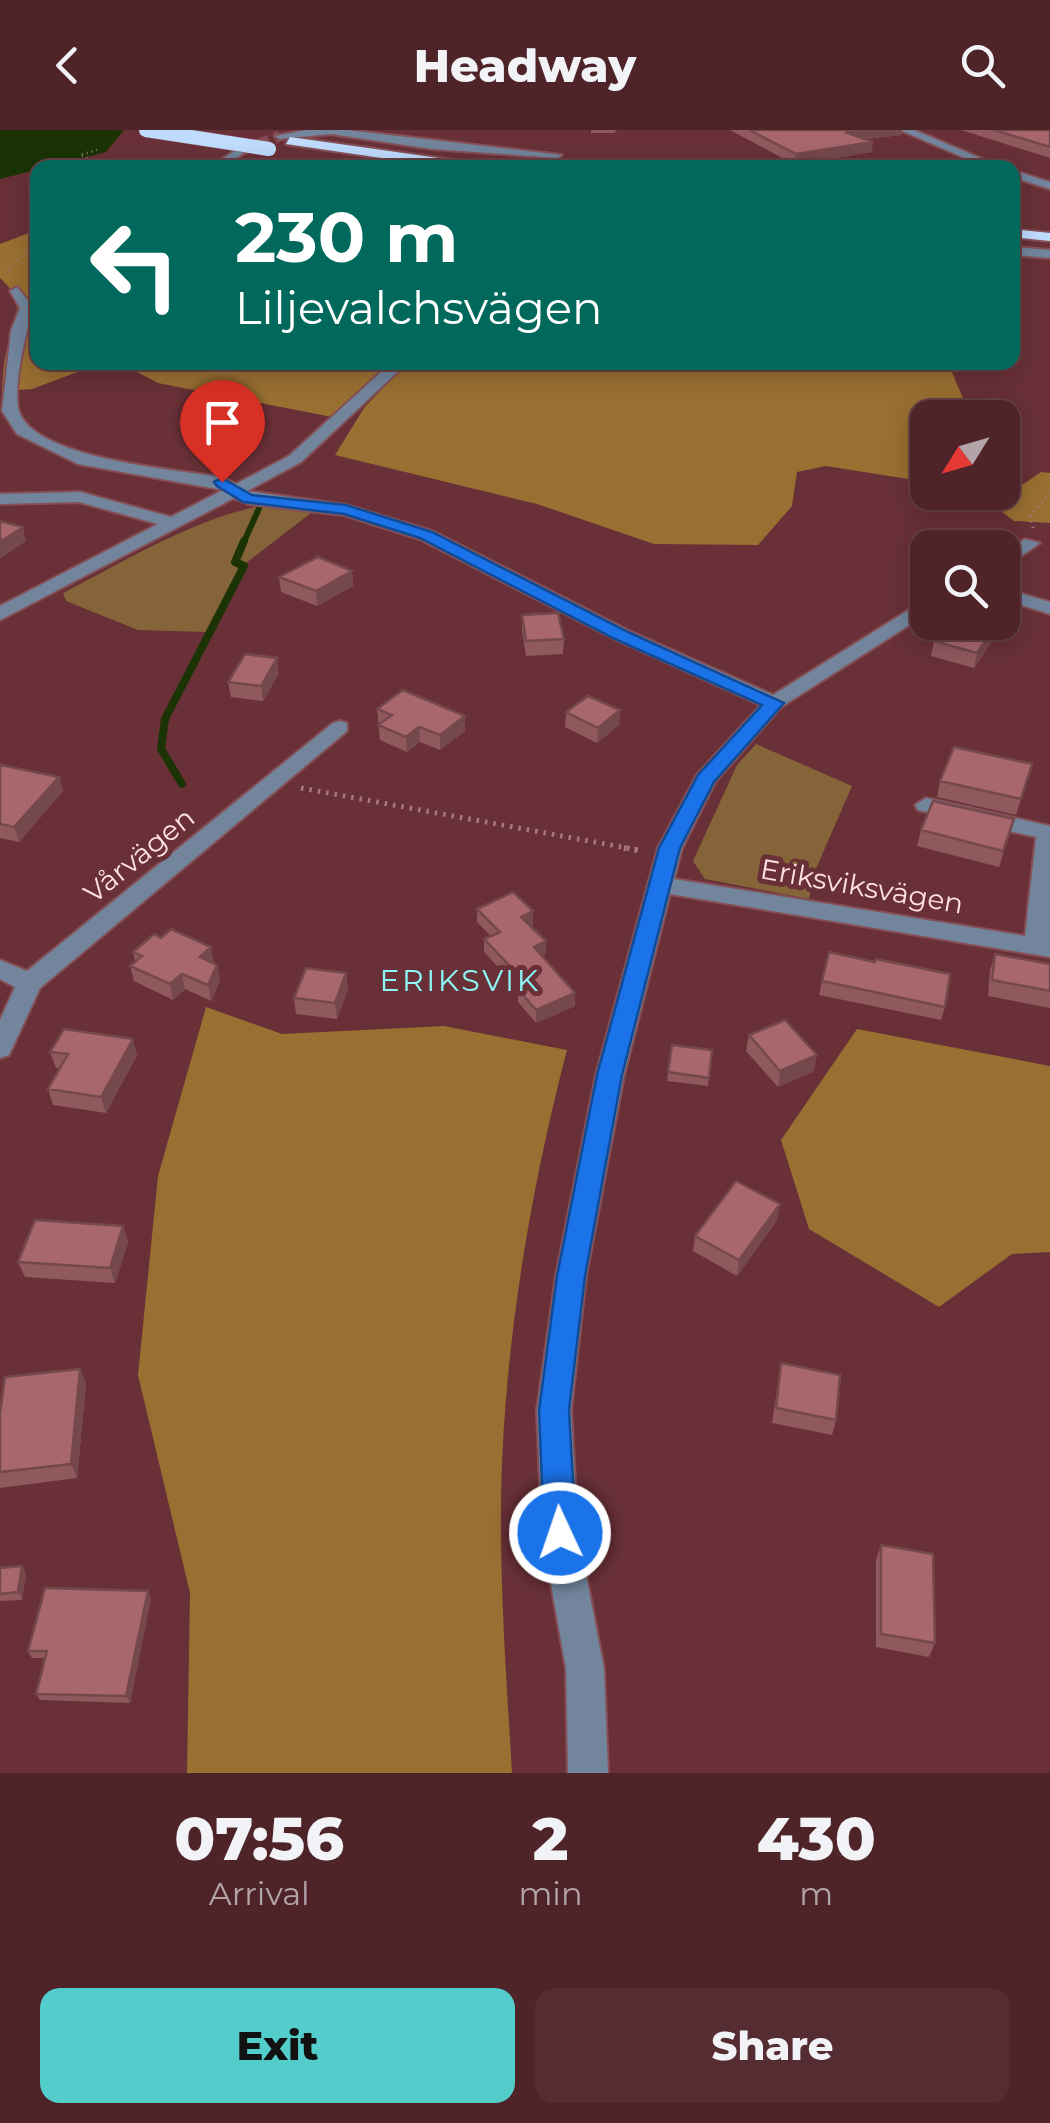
<!DOCTYPE html>
<meta charset="utf-8">
<style>
:root{--surface:#4f2429;--page:#552c31;--text:#f1f3f6;--muted:#b3a4a8;--line:#664146;--accent:#53cdcb}
body{margin:0;font-family:Montserrat,sans-serif;background:var(--page);color:var(--text);height:100vh;display:flex;flex-direction:column;font-size:38px;white-space:nowrap}
*{box-sizing:border-box;margin:0}
p{font-size:32px;color:var(--muted)}
.icon{flex:none;width:55px;height:55px;fill:none;stroke:currentColor;stroke-width:2;stroke-linecap:round;stroke-linejoin:round}
.map{position:relative;height:1643px;overflow:hidden}
.sheet{display:flex;flex-direction:column;background:var(--surface);flex:1}
.sheet>*{flex:none}
.hud{position:absolute;left:30px;top:30px;width:990px;height:210px;border-radius:20px;box-shadow:0 5px 25px #0003,0 0 0 2px var(--line);background:#00695c;color:#fff;overflow:hidden}
.needle{width:65px;rotate:233deg}
.fabs{position:absolute;left:910px;top:270px;display:grid;gap:20px}
.fabs a{display:grid;place-items:center;width:110px;height:110px;border-radius:20px;background:var(--surface);box-shadow:0 5px 25px #0003,0 0 0 2px var(--line);font-size:50px}
.pin{position:absolute;display:grid;place-items:center;width:85px;height:85px;color:#fff;margin:-102px -42px;border-radius:50% 50% 50% 0;rotate:-45deg;box-shadow:0 0 10px #0007}
.pin .icon{rotate:45deg}
.me{position:absolute;width:110px;margin:-55px;rotate:357deg;stroke-linejoin:round;filter:drop-shadow(0 0 8px #0008)}
.turn{display:flex;align-items:center;gap:35px;height:210px;padding:0 40px;font-size:45px}
.turn .icon{width:130px;height:130px;stroke-width:2.5}
.turn b{display:block;font-size:70px;line-height:85px}
.eta{display:flex;justify-content:space-evenly;align-items:center;height:170px;text-align:center}
.eta b{font-size:60px;font-weight:800;line-height:70px}
.action{display:flex;gap:20px;margin-top:auto;padding:20px 40px}
.action a{flex:1;height:115px;border-radius:20px;background:var(--accent);color:#111;font-size:40px;font-weight:800;line-height:115px;text-align:center}
.action a+a{background:var(--page);color:var(--text)}
header{display:flex;justify-content:space-between;align-items:center;height:130px;padding:0 40px;background:var(--surface);font-size:45px;font-weight:800}
.map>svg:first-child{display:block}
</style>
<header><svg class="icon" aria-label="back" viewBox="0 0 24 24"><path d="M15 5l-7 7 7 7"/></svg>Headway<svg class="icon" aria-label="search" viewBox="0 0 24 24"><circle cx="10" cy="10" r="6"/><path d="M15 15l6 6"/></svg></header>
<div class="map">
<svg width="1050" height="1643" viewBox="0 0 1050 1643">
<rect width="100%" height="100%" fill="#693037"/>
<path fill="#846438" d="M 260,376 L 315,380 L 246,433 L 206,502 L 138,500 L 66,471 L 63,463 C 125,431 191,390 260,376 Z
M 756,614 L 852,656 L 815,741 L 809,769 L 705,749 L 693,731 L 737,635 Z"/>
<path fill="#996f32" d="M 37,100 L 38,232 L 395,233 L 337,288 L 158,253 L 124,235 L 99,234 L 32,259 L 2,261 C 3,248 3,233 7,220 C 16,190 27,172 0,148 L 0,114 Z
M 542,232 L 948,233 L 971,287 L 928,288 L 927,352 L 826,336 L 797,342 L 792,376 L 758,415 L 654,414 L 537,374 L 335,325 L 364,278 L 406,233 Z
M 1041,342 L 1050,343 L 1050,393 L 1014,391 L 993,375 Z
M 206,877 L 282,904 L 444,896 L 567,920 C 532,1054 508,1194 502,1332 C 498,1436 506,1540 512,1643 L 187,1643 L 190,1463 L 138,1245 L 158,1046 Z
M 857,899 L 1050,936 L 1050,1122 L 1012,1124 L 939,1177 L 809,1099 L 781,1010 Z"/>
<path fill="#1b3305" d="M 0,0 L 124,0 L 106,22 L 0,49 Z"/>
<g fill="none" stroke-linecap="round" stroke-linejoin="round">
<path stroke="#1b3305" stroke-width="6" d="M 243,414 L 260,376"/>
<path stroke="#1b3305" stroke-width="8" d="M 182,654 L 161,619 L 165,589 L 244,436 L 235,432 L 244,411"/>
<path stroke="#804b51" stroke-width="11" stroke-dasharray="11 6" stroke-linecap="butt" d="M 243,20 L 280,6"/>
<defs>
<path id="minor" d="M 306,0 L 347,0 L 562,25 L 557,28 L 432,19 L 331,4 L 280,9 L 275,6 Z
M 900,0 L 914,0 L 1004,38 L 988,38 Z
M 239,18 L 248,20 L 222,38 L 209,38 Z
M 1012,40 L 1050,52 L 1050,59 L 1012,47 Z
M 1012,117 L 1050,120 L 1050,128 L 1012,125 Z
M 17,157 L 34,178 C 26,199 11,265 20,284 C 40,329 176,340 222,347 L 236,354 L 289,326 L 392,232 L 408,232 L 301,332 L 247,361 L 346,375 L 432,401 L 629,501 L 773,565 L 928,468 L 928,483 L 781,577 L 715,652 L 682,718 L 674,749 L 1025,806 L 1036,707 L 918,680 L 915,675 L 926,668 L 1050,696 L 1050,827 L 670,764 L 624,945 L 586,1146 L 571,1280 L 578,1403 L 604,1539 L 608,1643 L 568,1643 L 566,1539 L 542,1403 L 537,1280 L 556,1146 L 596,945 L 658,718 L 697,645 L 761,575 L 615,509 L 420,409 L 344,385 L 248,374 L 234,368 L 0,490 L 0,476 L 158,394 L 79,372 L 0,374 L 0,364 L 80,362 L 171,387 L 223,360 L 78,334 L 17,304 L 2,281 L 11,201 L 20,178 L 10,161 Z
M 1025,409 L 1040,413 L 1002,439 L 1002,425 Z
M 1002,458 L 1050,472 L 1050,484 L 1002,469 Z
M 340,591 L 347,593 L 347,601 L 40,858 L 9,925 L 0,928 L 0,890 L 15,857 L 0,849 L 0,830 L 27,841 L 333,593 Z"/>
<path id="highway" d="M 290,7 L 481,34 L 487,38 L 450,38 L 286,14 Z
M 1012,99 L 1050,103 L 1050,111 L 1012,107 Z"/>
</defs>
<use href="#minor" stroke="#845056" stroke-width="4"/>
<use href="#highway" stroke="#845056" stroke-width="4"/>
<path stroke="#a7797e" stroke-width="2.5" stroke-dasharray="1 4" stroke-linecap="butt" d="M 92,30 L 80,25 L 97,20
M 11,146 L 8,139 L 38,110"/>
<path stroke="#a7797e" stroke-width="4" stroke-dasharray="1 5" stroke-linecap="butt" d="M 1033,398 L 1030,386 L 1050,362"/>
<path stroke="#a7797e" stroke-width="5" stroke-dasharray="2.5 6" stroke-linecap="butt" d="M 301,658 L 638,720"/>
<path stroke="#a7797e" stroke-width="6" stroke-dasharray="2.5 8" stroke-linecap="butt" d="M 624,718 L 643,721"/>
<use href="#minor" fill="#72859d" fill-rule="evenodd"/>
<use href="#highway" fill="#bfdbfe" fill-rule="evenodd"/>
<defs>
<path id="highway-bridge" d="M 146,0 L 269,19"/>
</defs>
<use href="#highway-bridge" stroke="#845056" stroke-width="15" stroke-linecap="butt"/>
<use href="#highway-bridge" stroke="#bfdbfe" stroke-width="14"/>
</g>
<path fill="#90595e" d="M 591,0 L 617,0 L 614,3 L 591,3 Z
M 730,0 L 902,0 L 902,5 L 865,9 L 872,22 L 795,35 Z
M 961,0 L 1050,0 L 1050,28 Z
M 352,441 L 353,456 L 317,476 L 281,462 L 279,447 Z
M 522,485 L 564,509 L 563,524 L 526,526 L 522,500 Z
M 948,492 L 1000,492 L 997,504 L 974,538 L 931,526 L 934,511 Z
M 279,543 L 263,571 L 231,567 L 228,552 Z
M 377,579 L 465,601 L 440,620 L 420,612 L 407,622 L 380,610 Z
M 620,580 L 619,595 L 597,613 L 565,597 L 566,582 Z
M 1032,634 L 1016,685 L 937,667 L 940,651 Z
M 0,635 L 59,647 L 63,661 L 19,712 L 0,708 Z
M 1014,689 L 999,737 L 917,716 L 921,700 Z
M 477,779 L 533,781 L 533,795 L 530,796 L 546,811 L 545,825 L 542,826 L 575,876 L 536,893 L 518,872 L 518,858 L 484,822 L 484,809 L 491,806 L 477,792 Z
M 133,822 L 214,833 L 217,835 L 220,851 L 211,871 L 185,859 L 173,870 L 134,851 L 130,836 L 135,831 Z
M 995,824 L 1050,834 L 1050,878 L 988,866 L 990,840 Z
M 875,832 L 945,877 L 941,890 L 819,865 L 822,851 Z
M 346,843 L 348,859 L 337,889 L 296,884 L 294,868 Z
M 749,905 L 814,941 L 778,957 L 746,921 Z
M 672,915 L 712,920 L 708,956 L 667,951 Z
M 50,922 L 137,925 L 106,983 L 53,975 L 48,959 L 60,938 L 56,938 Z
M 777,1090 L 737,1146 L 693,1121 L 695,1106 Z
M 123,1096 L 128,1112 L 115,1153 L 25,1147 L 18,1132 Z
M 781,1233 L 836,1290 L 832,1305 L 772,1293 Z
M 80,1239 L 86,1254 L 77,1348 L 0,1358 L 0,1283 Z
M 881,1415 L 935,1513 L 929,1527 L 876,1517 L 876,1430 Z
M 22,1436 L 26,1444 L 22,1470 L 0,1471 L 0,1438 Z
M 148,1461 L 151,1468 L 130,1573 L 40,1570 L 36,1564 L 45,1528 L 32,1528 L 28,1521 Z"/>
<path fill="#75484c" d="M 863,0 L 902,0 L 902,5 L 843,12 L 845,2 Z
M 873,12 L 872,22 L 795,35 L 796,24 Z
M 23,397 L 26,411 L 0,429 L 0,412 Z
M 352,441 L 353,456 L 317,476 L 316,461 Z
M 998,492 L 1000,492 L 997,504 L 974,538 L 977,523 Z
M 277,528 L 279,543 L 263,571 L 261,556 Z
M 620,580 L 619,595 L 597,613 L 598,598 Z
M 465,586 L 465,601 L 440,620 L 440,605 Z
M 419,597 L 420,612 L 407,622 L 406,607 Z
M 59,647 L 63,661 L 19,712 L 14,697 Z
M 533,781 L 533,795 L 521,800 L 521,787 Z
M 546,811 L 545,825 L 534,830 L 534,817 Z
M 211,817 L 214,833 L 204,843 L 200,827 Z
M 217,835 L 220,851 L 211,871 L 208,855 Z
M 346,843 L 348,859 L 337,889 L 335,873 Z
M 182,844 L 185,859 L 173,870 L 170,854 Z
M 575,863 L 575,876 L 536,893 L 536,880 Z
M 133,909 L 137,925 L 106,983 L 101,967 Z
M 817,925 L 814,941 L 778,957 L 780,941 Z
M 780,1074 L 777,1090 L 737,1146 L 739,1130 Z
M 123,1096 L 128,1112 L 115,1153 L 110,1138 Z
M 80,1239 L 86,1254 L 77,1348 L 71,1334 Z
M 22,1436 L 26,1444 L 22,1470 L 18,1462 Z
M 148,1461 L 151,1468 L 130,1573 L 126,1566 Z"/>
<path fill="#a7676d" stroke="#75484c" stroke-width="2.5" d="M 749,0 L 863,0 L 845,2 L 873,12 L 796,24 Z
M 994,0 L 1050,0 L 1050,17 Z
M 0,391 L 23,397 L 0,412 Z
M 318,427 L 352,441 L 316,461 L 279,447 Z
M 558,483 L 564,509 L 526,511 L 522,485 Z
M 948,492 L 998,492 L 977,523 L 934,511 Z
M 245,524 L 277,528 L 261,556 L 228,552 Z
M 403,560 L 465,586 L 440,605 L 419,597 L 406,607 L 378,595 L 392,585 L 377,579 Z
M 588,566 L 620,580 L 598,598 L 566,582 Z
M 954,617 L 1032,634 L 1021,669 L 940,651 Z
M 0,635 L 59,647 L 14,697 L 0,694 Z
M 933,671 L 1014,689 L 1003,721 L 921,700 Z
M 513,762 L 533,781 L 521,787 L 546,811 L 534,817 L 575,863 L 536,880 L 518,859 L 528,855 L 484,809 L 500,802 L 477,779 Z
M 171,799 L 211,817 L 200,827 L 217,835 L 208,855 L 182,844 L 170,854 L 130,836 L 142,826 L 133,822 L 154,804 L 161,808 Z
M 829,822 L 875,832 L 876,829 L 950,844 L 945,877 L 822,851 Z
M 995,824 L 1050,834 L 1050,861 L 992,850 Z
M 306,838 L 346,843 L 335,873 L 294,868 Z
M 785,890 L 817,925 L 780,941 L 749,905 Z
M 64,899 L 133,909 L 101,967 L 48,959 L 68,924 L 50,922 Z
M 672,915 L 712,920 L 709,948 L 668,942 Z
M 736,1051 L 780,1074 L 739,1130 L 695,1106 Z
M 35,1090 L 123,1096 L 110,1138 L 18,1132 Z
M 781,1233 L 840,1245 L 836,1290 L 776,1278 Z
M 80,1239 L 71,1334 L 0,1342 L 0,1283 L 5,1247 Z
M 881,1415 L 933,1424 L 935,1513 L 881,1504 Z
M 22,1436 L 18,1462 L 0,1464 L 0,1438 Z
M 45,1458 L 148,1461 L 126,1566 L 36,1564 L 47,1521 L 28,1521 Z"/>
<path fill="#1a73e8" stroke="#114b97" stroke-width="2.5" d="M 222,348 L 252,365 L 346,375 L 432,402 L 628,502 L 784,573 L 714,652 L 680,718 L 622,945 L 585,1146 L 569,1280 L 576,1403 L 571,1414 L 560,1418 L 549,1414 L 544,1403 L 539,1280 L 557,1146 L 597,945 L 659,718 L 698,645 L 762,575 L 615,509 L 420,408 L 344,384 L 243,372 L 217,356 L 214,352 Z"/>
<g text-anchor="middle" stroke-width="10" stroke-linejoin="round" paint-order="stroke">
<g font-size="28" fill="#ffe1e3" stroke="#693037">
<text transform="translate(139 725) rotate(-39)" y="10">Vårvägen</text>
<text transform="translate(862 756) rotate(10)" y="10">Eriksviksvägen</text>
</g>
<g font-size="30" letter-spacing="2.5" fill="#8cf8f6" stroke="#693037">
<text x="460" y="861">ERIKSVIK</text>
</g>
</g>
</svg>
<div class="fabs">
<a><svg class="needle" viewBox="-14 -14 28 28"><path d="M0-13l5 13h-10z" fill="#e53935"/><path d="M0 13l5-13h-10z" fill="#b3a4a8"/></svg></a>
<a><svg class="icon" aria-label="search" viewBox="0 0 24 24"><circle cx="10" cy="10" r="6"/><path d="M15 15l6 6"/></svg></a>
</div>
<div class="pin" style="left:222px;top:352px;background:#d93025"><svg class="icon" aria-label="arrive" viewBox="0 0 24 24"><path d="M6 21V4h12l-3 4 3 4H6"/></svg></div>
<svg class="me" style="left:560px;top:1403px" viewBox="-20 -20 40 40"><circle r="17" fill="#1a73e8" stroke="#fff" stroke-width="3"/><path d="M0-11L8 9 0 5-8 9z" fill="#fff"/></svg>
<div class="hud">
<div class="turn"><svg class="icon" aria-label="left" viewBox="0 0 24 24"><path d="M17 20v-9H6M10 6l-5 5 5 5"/></svg><div><b>230 m</b>Liljevalchsvägen</div></div>
</div>
</div>
<section class="sheet">
<div class="eta">
<div><b>07:56</b><p>Arrival</p></div>
<div><b>2</b><p>min</p></div>
<div><b>430</b><p>m</p></div>
</div>
<div class="action"><a>Exit</a><a>Share</a></div>
</section>
